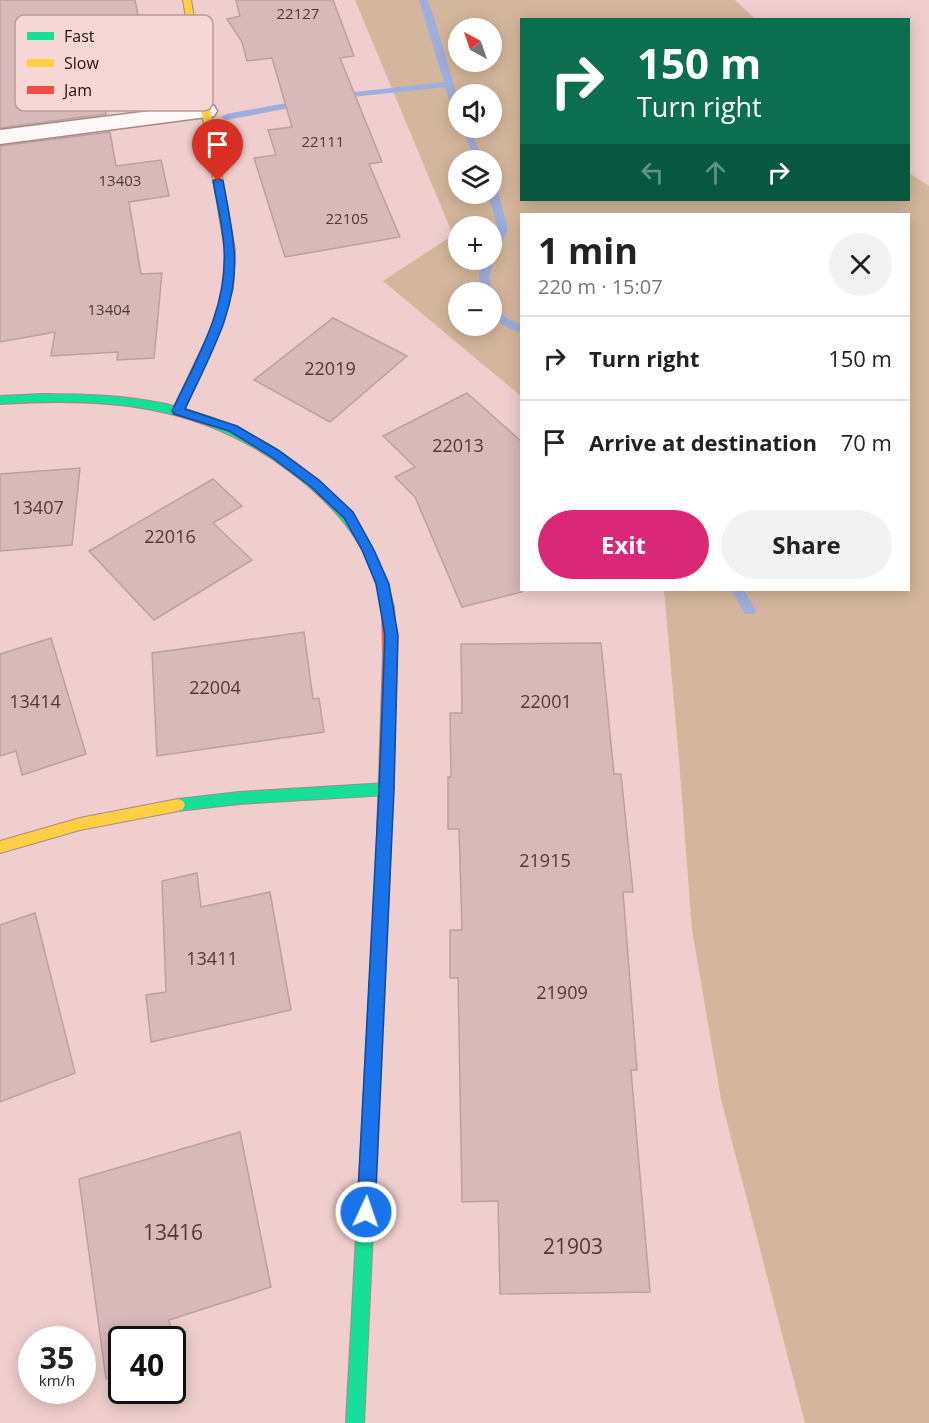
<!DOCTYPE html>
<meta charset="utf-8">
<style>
:root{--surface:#fff;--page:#f2f2f2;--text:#222;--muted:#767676;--line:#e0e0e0;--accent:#db2777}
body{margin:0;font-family:"Open Sans",sans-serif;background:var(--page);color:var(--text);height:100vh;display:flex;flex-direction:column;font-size:22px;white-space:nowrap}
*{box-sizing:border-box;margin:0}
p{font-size:20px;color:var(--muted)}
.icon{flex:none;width:33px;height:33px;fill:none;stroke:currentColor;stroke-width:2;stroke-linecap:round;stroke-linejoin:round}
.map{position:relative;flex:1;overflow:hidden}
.panel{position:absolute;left:520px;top:213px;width:390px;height:378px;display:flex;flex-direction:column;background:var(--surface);border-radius:0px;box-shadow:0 3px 15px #0003}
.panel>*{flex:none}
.top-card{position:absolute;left:520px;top:18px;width:390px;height:183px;border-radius:0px;box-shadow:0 3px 15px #0003;background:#0b6e4f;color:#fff;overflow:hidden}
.needle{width:39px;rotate:320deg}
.fabs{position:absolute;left:448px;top:18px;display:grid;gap:12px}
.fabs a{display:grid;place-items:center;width:54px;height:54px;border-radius:50%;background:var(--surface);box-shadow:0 3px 15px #0003;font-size:30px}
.speed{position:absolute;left:18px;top:1326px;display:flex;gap:12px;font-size:30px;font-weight:700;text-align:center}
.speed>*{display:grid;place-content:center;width:78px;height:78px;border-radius:50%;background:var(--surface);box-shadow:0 3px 15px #0003;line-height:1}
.speed small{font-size:15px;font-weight:400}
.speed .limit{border:3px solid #111;border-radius:9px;background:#fff;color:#111}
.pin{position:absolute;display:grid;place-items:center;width:51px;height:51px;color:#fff;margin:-62px -26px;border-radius:50% 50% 50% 0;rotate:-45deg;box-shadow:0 0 6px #0007}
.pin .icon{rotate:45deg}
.me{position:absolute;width:66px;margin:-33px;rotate:3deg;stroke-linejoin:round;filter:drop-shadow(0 0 4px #0008)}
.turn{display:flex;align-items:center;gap:21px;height:126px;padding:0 18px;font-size:27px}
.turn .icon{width:78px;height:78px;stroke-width:2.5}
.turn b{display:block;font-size:42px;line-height:51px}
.lanes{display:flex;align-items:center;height:57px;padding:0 18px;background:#0003;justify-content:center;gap:30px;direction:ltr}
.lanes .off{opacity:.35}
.round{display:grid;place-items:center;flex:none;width:63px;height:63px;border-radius:32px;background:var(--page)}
.headline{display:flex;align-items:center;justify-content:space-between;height:102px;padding:0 18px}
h1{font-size:36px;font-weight:700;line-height:45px}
.button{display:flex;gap:12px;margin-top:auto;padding:12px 18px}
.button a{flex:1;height:69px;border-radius:36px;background:var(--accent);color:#fff;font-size:24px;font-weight:700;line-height:69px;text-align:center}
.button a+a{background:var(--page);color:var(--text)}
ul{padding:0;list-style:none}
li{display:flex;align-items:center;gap:18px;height:84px;padding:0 18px;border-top:2px solid var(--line)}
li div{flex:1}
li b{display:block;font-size:22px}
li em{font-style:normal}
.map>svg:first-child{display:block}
</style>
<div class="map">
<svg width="929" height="1423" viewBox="0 0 929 1423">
<rect width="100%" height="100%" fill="#f0cecd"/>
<path fill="#d4b69c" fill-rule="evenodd" d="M 355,0 L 735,0 L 755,19 L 522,20 L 522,200 L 909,200 L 909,173 L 929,186 L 929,1423 L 805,1423 L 721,1099 L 692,930 L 679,759 L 664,590 L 909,590 L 909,214 L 522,214 L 522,397 L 383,281 L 453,235 ZM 459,28 L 492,28 L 492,62 L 459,62 ZM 492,94 L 492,128 L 459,128 L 459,94 ZM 492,160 L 492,194 L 459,194 L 459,160 ZM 459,226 L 492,226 L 492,260 L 459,260 ZM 459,292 L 492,292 L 492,326 L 459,326 Z"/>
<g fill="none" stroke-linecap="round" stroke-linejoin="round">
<path fill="#9eaedd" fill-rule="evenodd" d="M 419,0 L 427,0 L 433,14 L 459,102 L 459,117 L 454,114 L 445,87 L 334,99 L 334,95 L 337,94 L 444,82 Z
M 303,100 L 308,103 L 306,105 L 226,120 L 221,117 L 226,114 Z
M 461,128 L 469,128 L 484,160 L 476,160 Z
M 492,186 L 497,189 L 508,229 L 497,254 L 492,257 L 492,243 L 498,229 L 488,194 L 492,194 Z
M 493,258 L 494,260 L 489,276 L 492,292 L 482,292 C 478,281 478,270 484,260 Z
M 492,302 L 496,303 L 505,317 L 522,326 L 522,333 C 504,327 492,322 492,302 Z
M 732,590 L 744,590 L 756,611 L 755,614 L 745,614 Z"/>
</g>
<path fill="#d6b9b8" stroke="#bca09f" stroke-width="1.5" d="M 0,0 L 135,0 L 150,76 L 108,81 L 110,94 L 102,95 L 106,114 L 0,128 Z
M 236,0 L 333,0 L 354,56 L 340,58 L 382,162 L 369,164 L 400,237 L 285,257 L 254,158 L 276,155 L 268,130 L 292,127 L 272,58 L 247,61 L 242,42 L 227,19 L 240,16 Z
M 110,132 L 116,166 L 161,160 L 169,196 L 129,202 L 141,274 L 162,273 L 154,358 L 117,360 L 118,352 L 51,356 L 55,332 L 0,342 L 0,146 Z
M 333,318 L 407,356 L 330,422 L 254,380 Z
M 467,393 L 522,442 L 522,592 L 462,607 L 415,497 L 395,477 L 415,467 L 383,436 Z
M 80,468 L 72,545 L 0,551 L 0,474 Z
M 213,479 L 242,506 L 213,523 L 252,560 L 154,620 L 89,551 Z
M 304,632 L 313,699 L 319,698 L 324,732 L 157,756 L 152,653 Z
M 51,638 L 86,754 L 22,775 L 16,751 L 0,756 L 0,654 Z
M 601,643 L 614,774 L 621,774 L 633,892 L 623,892 L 637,1070 L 631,1070 L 650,1292 L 500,1294 L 498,1201 L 462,1202 L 458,978 L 450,978 L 450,930 L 462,930 L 459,829 L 448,829 L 448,777 L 451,777 L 450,713 L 462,713 L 461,644 Z
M 197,873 L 201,907 L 270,892 L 291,1010 L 151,1042 L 146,995 L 166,992 L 162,881 Z
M 35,913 L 75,1073 L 0,1102 L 0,925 Z
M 240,1132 L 271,1287 L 169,1320 L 176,1357 L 172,1358 L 172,1340 L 122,1340 L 122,1374 L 106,1379 L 79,1179 Z"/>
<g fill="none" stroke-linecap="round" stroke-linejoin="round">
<defs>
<path id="street" d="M 206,104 L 214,106 L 217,111 L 214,116 L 0,144 L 0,130 Z"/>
<path id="fast" d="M 43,394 C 84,394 125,395 166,404 C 270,428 369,499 394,607 L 393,610 L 383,610 C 380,604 380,596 378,589 C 373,571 365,554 356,539 C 338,512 315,490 289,471 C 201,404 106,397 0,404 L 0,396 Z
M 387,783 L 392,785 L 394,789 L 392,793 L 387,795 L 239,804 L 178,811 L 173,809 L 171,805 L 173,801 L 178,799 L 239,792 Z
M 383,859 L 388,860 L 390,865 L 364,1423 L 346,1423 L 376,865 L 378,860 Z"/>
<path id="slow" d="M 183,0 L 191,0 L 235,250 L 233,288 L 223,325 L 184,411 L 178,415 L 172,411 L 213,325 L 223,288 L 225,250 Z
M 178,799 L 183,801 L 185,805 L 183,809 L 178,811 L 80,830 L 0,853 L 0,841 L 80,818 Z"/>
<path id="jam" d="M 388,602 L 394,607 L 397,655 L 390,865 L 388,870 L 383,871 L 378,870 L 376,865 L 383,655 L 382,607 Z"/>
</defs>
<use href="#street" stroke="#a58988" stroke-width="3"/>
<use href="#fast" stroke="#a58988" stroke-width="2"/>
<use href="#slow" stroke="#a58988" stroke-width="2"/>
<use href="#jam" stroke="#a58988" stroke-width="2"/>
<use href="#street" fill="#fdf8f8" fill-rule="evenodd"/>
<use href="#fast" fill="#16e098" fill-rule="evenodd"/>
<use href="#slow" fill="#ffcf43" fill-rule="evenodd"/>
<use href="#jam" fill="#f24e42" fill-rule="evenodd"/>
</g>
<path fill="#1a73e8" stroke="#114b97" stroke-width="1.5" d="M 218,178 L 223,181 C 227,203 232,226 234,249 C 240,306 208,359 185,409 L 237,426 L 278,450 L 319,480 L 353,512 L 374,550 L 389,584 L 398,635 L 394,789 L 375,1212 L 372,1218 L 366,1220 L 360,1218 L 357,1212 L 379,789 L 385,635 L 376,584 L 362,550 L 344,518 L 310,486 L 270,456 L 229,431 L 174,414 L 172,411 C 196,360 228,308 224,249 C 223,227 217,203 213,181 Z"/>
<g text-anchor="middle" stroke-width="6" stroke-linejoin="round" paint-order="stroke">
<g font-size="15" fill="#523737">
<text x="298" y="19">22127</text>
<text x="323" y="147">22111</text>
<text x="120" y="186">13403</text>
<text x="347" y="224">22105</text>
<text x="109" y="315">13404</text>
</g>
<g font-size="18" fill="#523737">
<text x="330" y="375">22019</text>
<text x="458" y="452">22013</text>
<text x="38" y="514">13407</text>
<text x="170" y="543">22016</text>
<text x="215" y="694">22004</text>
<text x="35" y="708">13414</text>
<text x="546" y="708">22001</text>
<text x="545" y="867">21915</text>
<text x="212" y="965">13411</text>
<text x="562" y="999">21909</text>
</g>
<g font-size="21" fill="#523737">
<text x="173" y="1240">13416</text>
<text x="573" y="1254">21903</text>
</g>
</g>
<rect x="15" y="15" width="198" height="96" rx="9" fill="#f7d7d6" stroke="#b89a99" stroke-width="1.5"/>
<rect x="27" y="32" width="27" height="8" fill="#16e098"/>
<rect x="27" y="59" width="27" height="8" fill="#ffcf43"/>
<rect x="27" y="86" width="27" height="8" fill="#f24e42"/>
<g font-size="16" fill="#260c0c">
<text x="64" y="42">Fast</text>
<text x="64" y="69">Slow</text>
<text x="64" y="96">Jam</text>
</g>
</svg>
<div class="fabs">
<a><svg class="needle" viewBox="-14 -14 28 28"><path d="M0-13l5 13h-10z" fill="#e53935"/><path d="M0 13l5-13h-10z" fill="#767676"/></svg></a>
<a><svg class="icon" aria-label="sound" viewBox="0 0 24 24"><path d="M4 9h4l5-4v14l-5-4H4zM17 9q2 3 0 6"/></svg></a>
<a><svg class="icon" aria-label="layers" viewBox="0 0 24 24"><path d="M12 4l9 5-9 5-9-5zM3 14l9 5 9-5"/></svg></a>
<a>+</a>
<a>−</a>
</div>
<div class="speed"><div>35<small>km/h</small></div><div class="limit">40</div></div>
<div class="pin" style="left:218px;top:181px;background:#d93025"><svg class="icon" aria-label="arrive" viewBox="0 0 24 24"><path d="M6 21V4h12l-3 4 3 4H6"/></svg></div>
<svg class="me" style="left:366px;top:1212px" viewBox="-20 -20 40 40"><circle r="17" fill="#1a73e8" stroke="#fff" stroke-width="3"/><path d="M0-11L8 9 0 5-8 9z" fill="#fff"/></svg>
<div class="top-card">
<div class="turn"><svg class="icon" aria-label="right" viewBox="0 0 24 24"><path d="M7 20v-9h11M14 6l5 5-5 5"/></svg><div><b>150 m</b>Turn right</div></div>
<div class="lanes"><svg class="icon off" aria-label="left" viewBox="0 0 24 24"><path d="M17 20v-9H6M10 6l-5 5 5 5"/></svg><svg class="icon off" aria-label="ahead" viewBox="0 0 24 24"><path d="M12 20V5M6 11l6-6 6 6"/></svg><svg class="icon" aria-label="right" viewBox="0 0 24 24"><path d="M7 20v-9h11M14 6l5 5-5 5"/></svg></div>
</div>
<section class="panel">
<div class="headline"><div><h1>1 min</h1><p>220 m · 15:07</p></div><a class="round"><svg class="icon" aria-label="close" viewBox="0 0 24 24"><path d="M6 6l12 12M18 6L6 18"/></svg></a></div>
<ul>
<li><svg class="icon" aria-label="right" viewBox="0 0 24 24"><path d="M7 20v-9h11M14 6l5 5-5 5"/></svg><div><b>Turn right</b></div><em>150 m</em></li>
<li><svg class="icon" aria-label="arrive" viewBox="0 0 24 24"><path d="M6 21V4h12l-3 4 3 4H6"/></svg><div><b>Arrive at destination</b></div><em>70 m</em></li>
</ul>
<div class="button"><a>Exit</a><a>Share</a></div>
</section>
</div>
